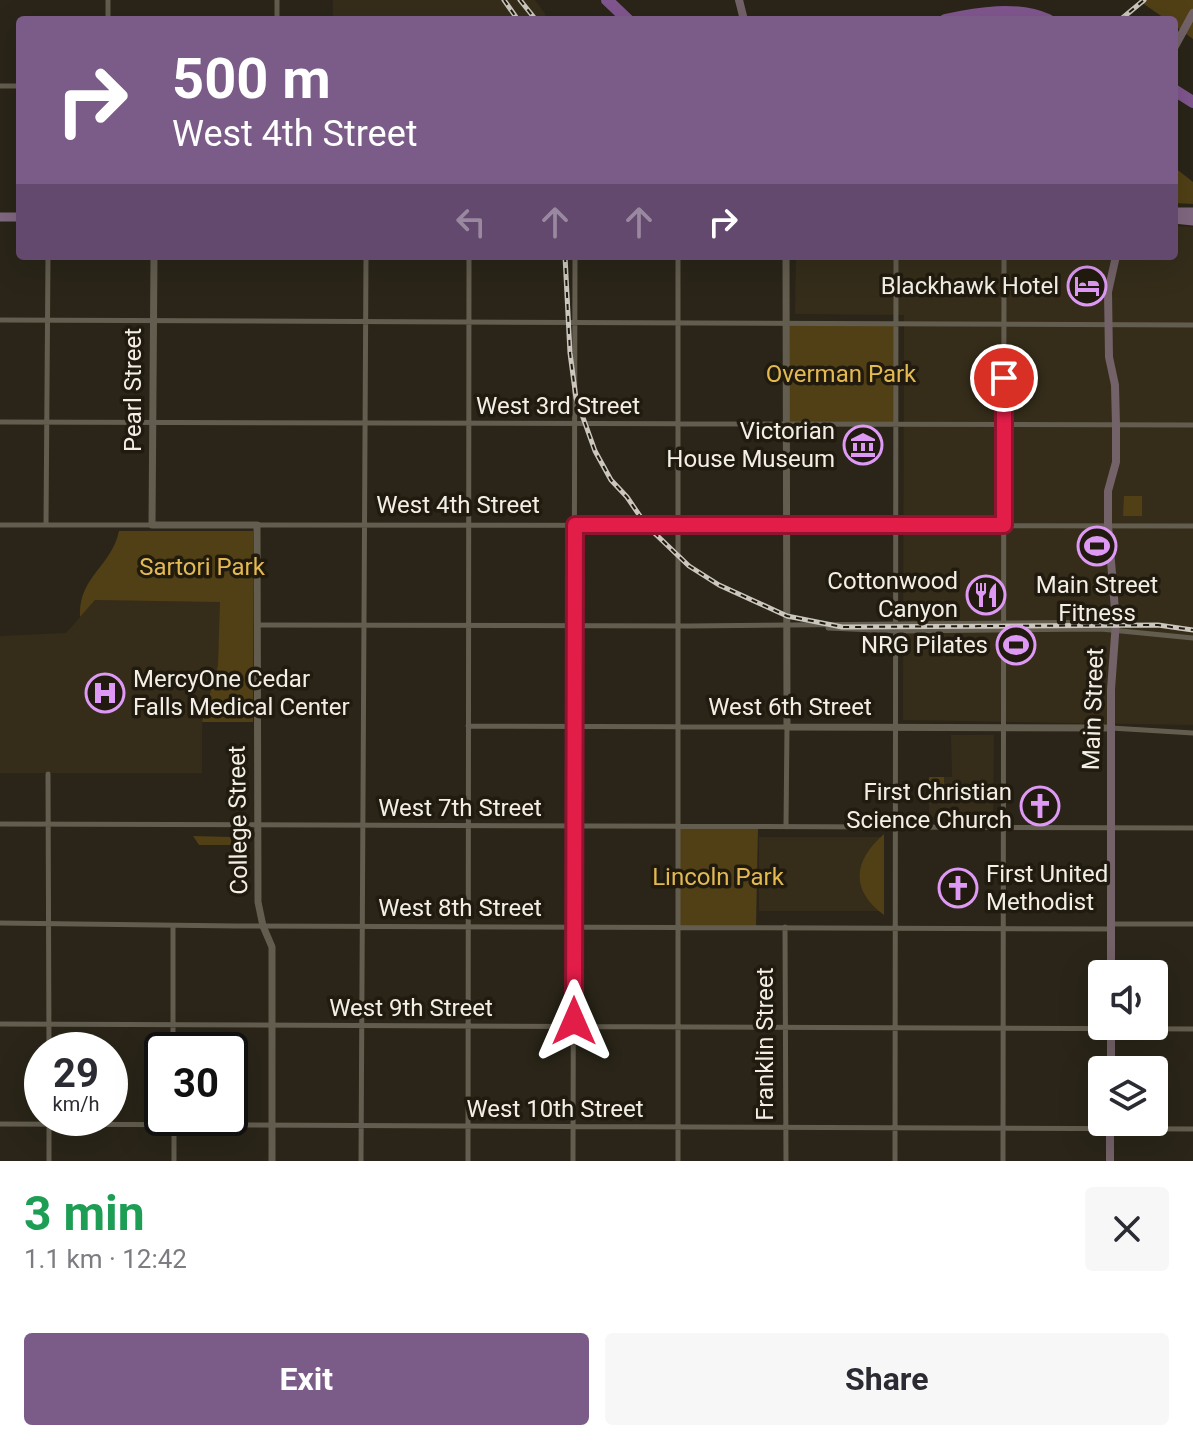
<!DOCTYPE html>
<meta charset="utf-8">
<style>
:root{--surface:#fff;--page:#f7f7f7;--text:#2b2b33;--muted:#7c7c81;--accent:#7b5c89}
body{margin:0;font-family:Roboto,sans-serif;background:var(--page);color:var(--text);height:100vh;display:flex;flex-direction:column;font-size:30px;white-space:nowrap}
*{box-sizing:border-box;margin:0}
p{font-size:26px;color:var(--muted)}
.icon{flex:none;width:44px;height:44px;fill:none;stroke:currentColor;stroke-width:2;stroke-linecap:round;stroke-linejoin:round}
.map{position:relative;height:1161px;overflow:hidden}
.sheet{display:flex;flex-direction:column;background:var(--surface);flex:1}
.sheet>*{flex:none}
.banner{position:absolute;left:16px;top:16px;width:1162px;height:244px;border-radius:8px;box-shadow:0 8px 32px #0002;background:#7b5c89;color:#fff;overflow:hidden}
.tools{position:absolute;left:1088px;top:960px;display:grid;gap:16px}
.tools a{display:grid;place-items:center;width:80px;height:80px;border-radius:8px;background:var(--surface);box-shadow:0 8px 32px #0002;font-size:40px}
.speed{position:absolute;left:24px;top:1032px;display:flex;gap:16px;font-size:40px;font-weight:700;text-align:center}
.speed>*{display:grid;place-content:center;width:104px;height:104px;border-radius:50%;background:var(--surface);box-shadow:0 8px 32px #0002;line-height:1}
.speed small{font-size:20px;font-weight:400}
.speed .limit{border:4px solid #111;border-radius:12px;background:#fff;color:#111}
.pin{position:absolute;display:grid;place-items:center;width:68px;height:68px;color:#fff;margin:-34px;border:4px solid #fff;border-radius:50%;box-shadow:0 2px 8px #0007}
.me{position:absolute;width:88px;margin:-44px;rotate:0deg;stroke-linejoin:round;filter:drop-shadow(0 0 6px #0008)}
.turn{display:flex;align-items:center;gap:28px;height:168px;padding:0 24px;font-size:36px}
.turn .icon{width:104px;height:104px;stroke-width:2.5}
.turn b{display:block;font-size:56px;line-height:68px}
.lanes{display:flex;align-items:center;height:76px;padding:0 24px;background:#0003;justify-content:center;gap:40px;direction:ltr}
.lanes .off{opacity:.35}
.round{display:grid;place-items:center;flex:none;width:84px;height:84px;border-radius:8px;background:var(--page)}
.overview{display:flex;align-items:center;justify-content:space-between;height:136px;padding:0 24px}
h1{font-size:48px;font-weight:700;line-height:60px;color:#1e9e55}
.cta{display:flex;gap:16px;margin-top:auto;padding:16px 24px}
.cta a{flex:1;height:92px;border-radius:8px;background:var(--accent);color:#fff;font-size:32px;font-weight:700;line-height:92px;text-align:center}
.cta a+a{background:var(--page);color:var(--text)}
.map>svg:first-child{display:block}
</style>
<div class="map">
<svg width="1193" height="1161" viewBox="0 0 1193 1161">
<rect width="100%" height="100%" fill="#2a2518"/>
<path fill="#352d1a" d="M 333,0 L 535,0 L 546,15 L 540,20 L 333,20 Z
M 1174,226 L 1193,227 L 1193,725 L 903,720 L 904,315 L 795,314 L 796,256 L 1174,256 Z
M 95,600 L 221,601 L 218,665 L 202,722 L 202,773 L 0,773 L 0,636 L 66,633 Z
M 951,735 L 994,735 L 993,817 L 929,817 L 929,777 L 952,777 Z
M 759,837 L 880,837 L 880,911 L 759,911 Z"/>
<path fill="#514016" d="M 1138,0 L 1193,0 L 1193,39 L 1174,25 L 1174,20 L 1167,20 Z
M 1174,167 L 1193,182 L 1193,204 L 1174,203 Z
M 786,323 L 896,323 L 896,424 L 786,424 Z
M 1124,496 L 1142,496 L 1142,516 L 1123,516 Z
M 119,531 L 253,531 L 253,722 L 202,722 L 218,665 L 220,602 L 95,600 L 80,617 C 78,577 112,566 119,531 Z
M 929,777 L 944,777 L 944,796 L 929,796 Z
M 678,827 L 758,827 L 756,927 L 678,927 Z
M 884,834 L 884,915 C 850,890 853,861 884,834 Z
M 193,836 L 231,837 L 231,845 L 199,845 Z"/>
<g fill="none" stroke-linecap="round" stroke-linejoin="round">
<path stroke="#81568f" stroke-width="12" d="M 607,0 L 628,20
M 945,20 C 977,13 1017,6 1048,20
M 1174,90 L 1193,102"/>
<path stroke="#635d4f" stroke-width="5" d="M 108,0 L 108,20
M 277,0 L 277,20
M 0,86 L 20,86
M 678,256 L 678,1161
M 0,320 L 1193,325
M 0,422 L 1193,425
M 0,525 L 152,525
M 46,525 L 48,256
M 257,525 L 1193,526
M 257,625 L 689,626 L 1116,622
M 828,628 L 896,631 L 1101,629 L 1193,638
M 468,726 L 787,727 L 786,827
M 1111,728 L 1193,733
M 48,774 L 49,1050
M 0,824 L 1193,828
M 0,923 L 236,926 L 1111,929
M 1112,924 L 1193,924
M 173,926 L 173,1050
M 785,927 L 786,1161
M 0,1024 L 1193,1029
M 49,1118 L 49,1161
M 174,1118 L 174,1161
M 0,1124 L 1193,1129
M 361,1161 L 366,256
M 468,1161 L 469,256
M 573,1161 L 575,256
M 895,1161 L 896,256
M 1003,1161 L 1004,256"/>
<path stroke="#635d4f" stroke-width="7" d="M 154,256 L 152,525 L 257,525 L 258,902 L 263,926 L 272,947 L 272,1161
M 786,256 L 787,727 L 1111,728"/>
<path stroke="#736268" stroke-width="8" d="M 739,0 L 744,20
M 1174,48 L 1193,13
M 1111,974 L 1111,689 L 1116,622 L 1108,525 L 1108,491 L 1116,462 L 1116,425 L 1115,385 L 1109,357 L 1108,292 L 1116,256
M 1111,1070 L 1111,1026
M 1110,1161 L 1110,1122"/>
<path stroke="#826882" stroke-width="9" d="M 1174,212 L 1193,212
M 0,217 L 20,217
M 1174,219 L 1193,221"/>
<defs>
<path id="rail" d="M 504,0 L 518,20
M 520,0 L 536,20
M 1120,20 L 1144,0
M 565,256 L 570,353 L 576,398 L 595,451 L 611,480 L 627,497 L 646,525 L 689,566 L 719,585 L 787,616 L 842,627 L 1158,625 L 1193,630"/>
</defs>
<use href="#rail" stroke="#cbc7be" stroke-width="5"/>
<use href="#rail" stroke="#211b0f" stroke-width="2" stroke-dasharray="6" stroke-linecap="butt"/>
</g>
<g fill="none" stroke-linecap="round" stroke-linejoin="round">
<defs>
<path id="route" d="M 574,1021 L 575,525 L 1004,525 L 1004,378"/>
</defs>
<use href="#route" stroke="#92132f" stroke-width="20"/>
<use href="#route" stroke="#e11d48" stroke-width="14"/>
</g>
<defs>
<symbol id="hotel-ring" viewBox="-11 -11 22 22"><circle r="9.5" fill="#211b0f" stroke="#dd99f3" stroke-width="1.5"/><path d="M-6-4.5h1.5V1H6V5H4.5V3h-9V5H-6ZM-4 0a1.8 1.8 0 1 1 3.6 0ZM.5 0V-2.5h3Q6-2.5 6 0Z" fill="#dd99f3"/></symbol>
<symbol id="museum-ring" viewBox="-11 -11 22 22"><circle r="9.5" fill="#211b0f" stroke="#dd99f3" stroke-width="1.5"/><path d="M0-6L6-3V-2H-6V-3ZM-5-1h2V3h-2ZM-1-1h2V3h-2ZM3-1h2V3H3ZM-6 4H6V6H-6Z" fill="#dd99f3"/></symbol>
<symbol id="stadium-ring" viewBox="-11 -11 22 22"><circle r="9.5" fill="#211b0f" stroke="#dd99f3" stroke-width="1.5"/><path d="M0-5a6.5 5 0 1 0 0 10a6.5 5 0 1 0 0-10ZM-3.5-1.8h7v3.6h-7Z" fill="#dd99f3"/></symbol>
<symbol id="restaurant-ring" viewBox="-11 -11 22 22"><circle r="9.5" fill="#211b0f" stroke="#dd99f3" stroke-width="1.5"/><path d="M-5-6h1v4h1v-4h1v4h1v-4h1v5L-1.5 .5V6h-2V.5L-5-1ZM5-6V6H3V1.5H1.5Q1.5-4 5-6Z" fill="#dd99f3"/></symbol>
<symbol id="hospital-ring" viewBox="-11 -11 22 22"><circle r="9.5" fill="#211b0f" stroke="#dd99f3" stroke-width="1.5"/><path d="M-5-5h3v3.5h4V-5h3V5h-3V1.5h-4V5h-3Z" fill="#dd99f3"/></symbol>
<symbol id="church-ring" viewBox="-11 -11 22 22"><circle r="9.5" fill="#211b0f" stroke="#dd99f3" stroke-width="1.5"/><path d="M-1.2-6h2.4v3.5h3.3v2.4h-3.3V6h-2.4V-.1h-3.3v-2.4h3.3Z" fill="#dd99f3"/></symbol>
</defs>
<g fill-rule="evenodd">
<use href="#hotel-ring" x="1065" y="264" width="44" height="44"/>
<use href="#museum-ring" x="841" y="423" width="44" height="44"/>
<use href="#stadium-ring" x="1075" y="524" width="44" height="44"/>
<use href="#restaurant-ring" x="964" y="573" width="44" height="44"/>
<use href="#stadium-ring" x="994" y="623" width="44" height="44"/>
<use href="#hospital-ring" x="83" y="671" width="44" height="44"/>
<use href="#church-ring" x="1018" y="784" width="44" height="44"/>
<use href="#church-ring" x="936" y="866" width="44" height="44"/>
</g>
<g text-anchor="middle" stroke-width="7" stroke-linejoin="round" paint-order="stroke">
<g font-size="24" fill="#f3efe7" stroke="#211b0f" text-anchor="end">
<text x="1059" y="294">Blackhawk Hotel</text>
<text x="835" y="439">Victorian<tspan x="835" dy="28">House Museum</tspan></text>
<text x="958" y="589">Cottonwood<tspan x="958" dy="28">Canyon</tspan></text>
<text x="1097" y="593" text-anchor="middle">Main Street<tspan x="1097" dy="28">Fitness</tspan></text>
<text x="988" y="653">NRG Pilates</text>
<text x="133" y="687" text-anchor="start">MercyOne Cedar<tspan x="133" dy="28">Falls Medical Center</tspan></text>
<text x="1012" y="800">First Christian<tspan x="1012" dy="28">Science Church</tspan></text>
<text x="986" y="882" text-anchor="start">First United<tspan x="986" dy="28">Methodist</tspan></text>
</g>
<g font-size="24" fill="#e3b952" stroke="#211b0f">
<text x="841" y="382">Overman Park</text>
<text x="202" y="575">Sartori Park</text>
<text x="718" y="885">Lincoln Park</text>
</g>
<g font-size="24" fill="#f3efe7" stroke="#211b0f">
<text transform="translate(133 390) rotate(-90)" y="8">Pearl Street</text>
<text x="558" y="414">West 3rd Street</text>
<text x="458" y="513">West 4th Street</text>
<text x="790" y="715">West 6th Street</text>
<text transform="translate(1093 709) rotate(-88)" y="8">Main Street</text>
<text x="460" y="816">West 7th Street</text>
<text transform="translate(238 820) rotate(-91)" y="8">College Street</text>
<text x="460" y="916">West 8th Street</text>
<text x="411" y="1016">West 9th Street</text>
<text transform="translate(765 1044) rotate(-90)" y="8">Franklin Street</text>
<text x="555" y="1117">West 10th Street</text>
</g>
</g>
</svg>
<div class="tools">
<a><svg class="icon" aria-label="sound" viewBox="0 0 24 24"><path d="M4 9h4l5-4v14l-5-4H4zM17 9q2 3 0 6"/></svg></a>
<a><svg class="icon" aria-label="layers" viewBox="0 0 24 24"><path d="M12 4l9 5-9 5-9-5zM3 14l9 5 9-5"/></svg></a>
</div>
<div class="speed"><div>29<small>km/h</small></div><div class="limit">30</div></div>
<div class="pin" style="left:1004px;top:378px;background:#d93025"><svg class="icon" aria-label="arrive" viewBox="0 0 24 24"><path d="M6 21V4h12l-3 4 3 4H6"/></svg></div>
<svg class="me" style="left:574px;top:1021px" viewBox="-20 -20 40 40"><path d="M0-17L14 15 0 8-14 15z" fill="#e11d48" stroke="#fff" stroke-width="4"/></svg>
<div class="banner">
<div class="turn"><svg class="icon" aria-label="right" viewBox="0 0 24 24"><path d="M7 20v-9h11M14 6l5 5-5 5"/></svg><div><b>500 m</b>West 4th Street</div></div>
<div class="lanes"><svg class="icon off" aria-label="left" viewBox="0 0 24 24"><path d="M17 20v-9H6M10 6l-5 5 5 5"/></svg><svg class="icon off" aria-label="ahead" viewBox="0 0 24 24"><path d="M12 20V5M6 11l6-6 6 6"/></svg><svg class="icon off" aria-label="ahead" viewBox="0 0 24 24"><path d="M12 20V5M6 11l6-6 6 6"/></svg><svg class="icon" aria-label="right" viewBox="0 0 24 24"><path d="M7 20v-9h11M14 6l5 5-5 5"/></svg></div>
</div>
</div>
<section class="sheet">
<div class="overview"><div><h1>3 min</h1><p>1.1 km · 12:42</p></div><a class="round"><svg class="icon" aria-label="close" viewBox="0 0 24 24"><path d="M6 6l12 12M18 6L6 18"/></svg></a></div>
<div class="cta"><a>Exit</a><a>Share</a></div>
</section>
